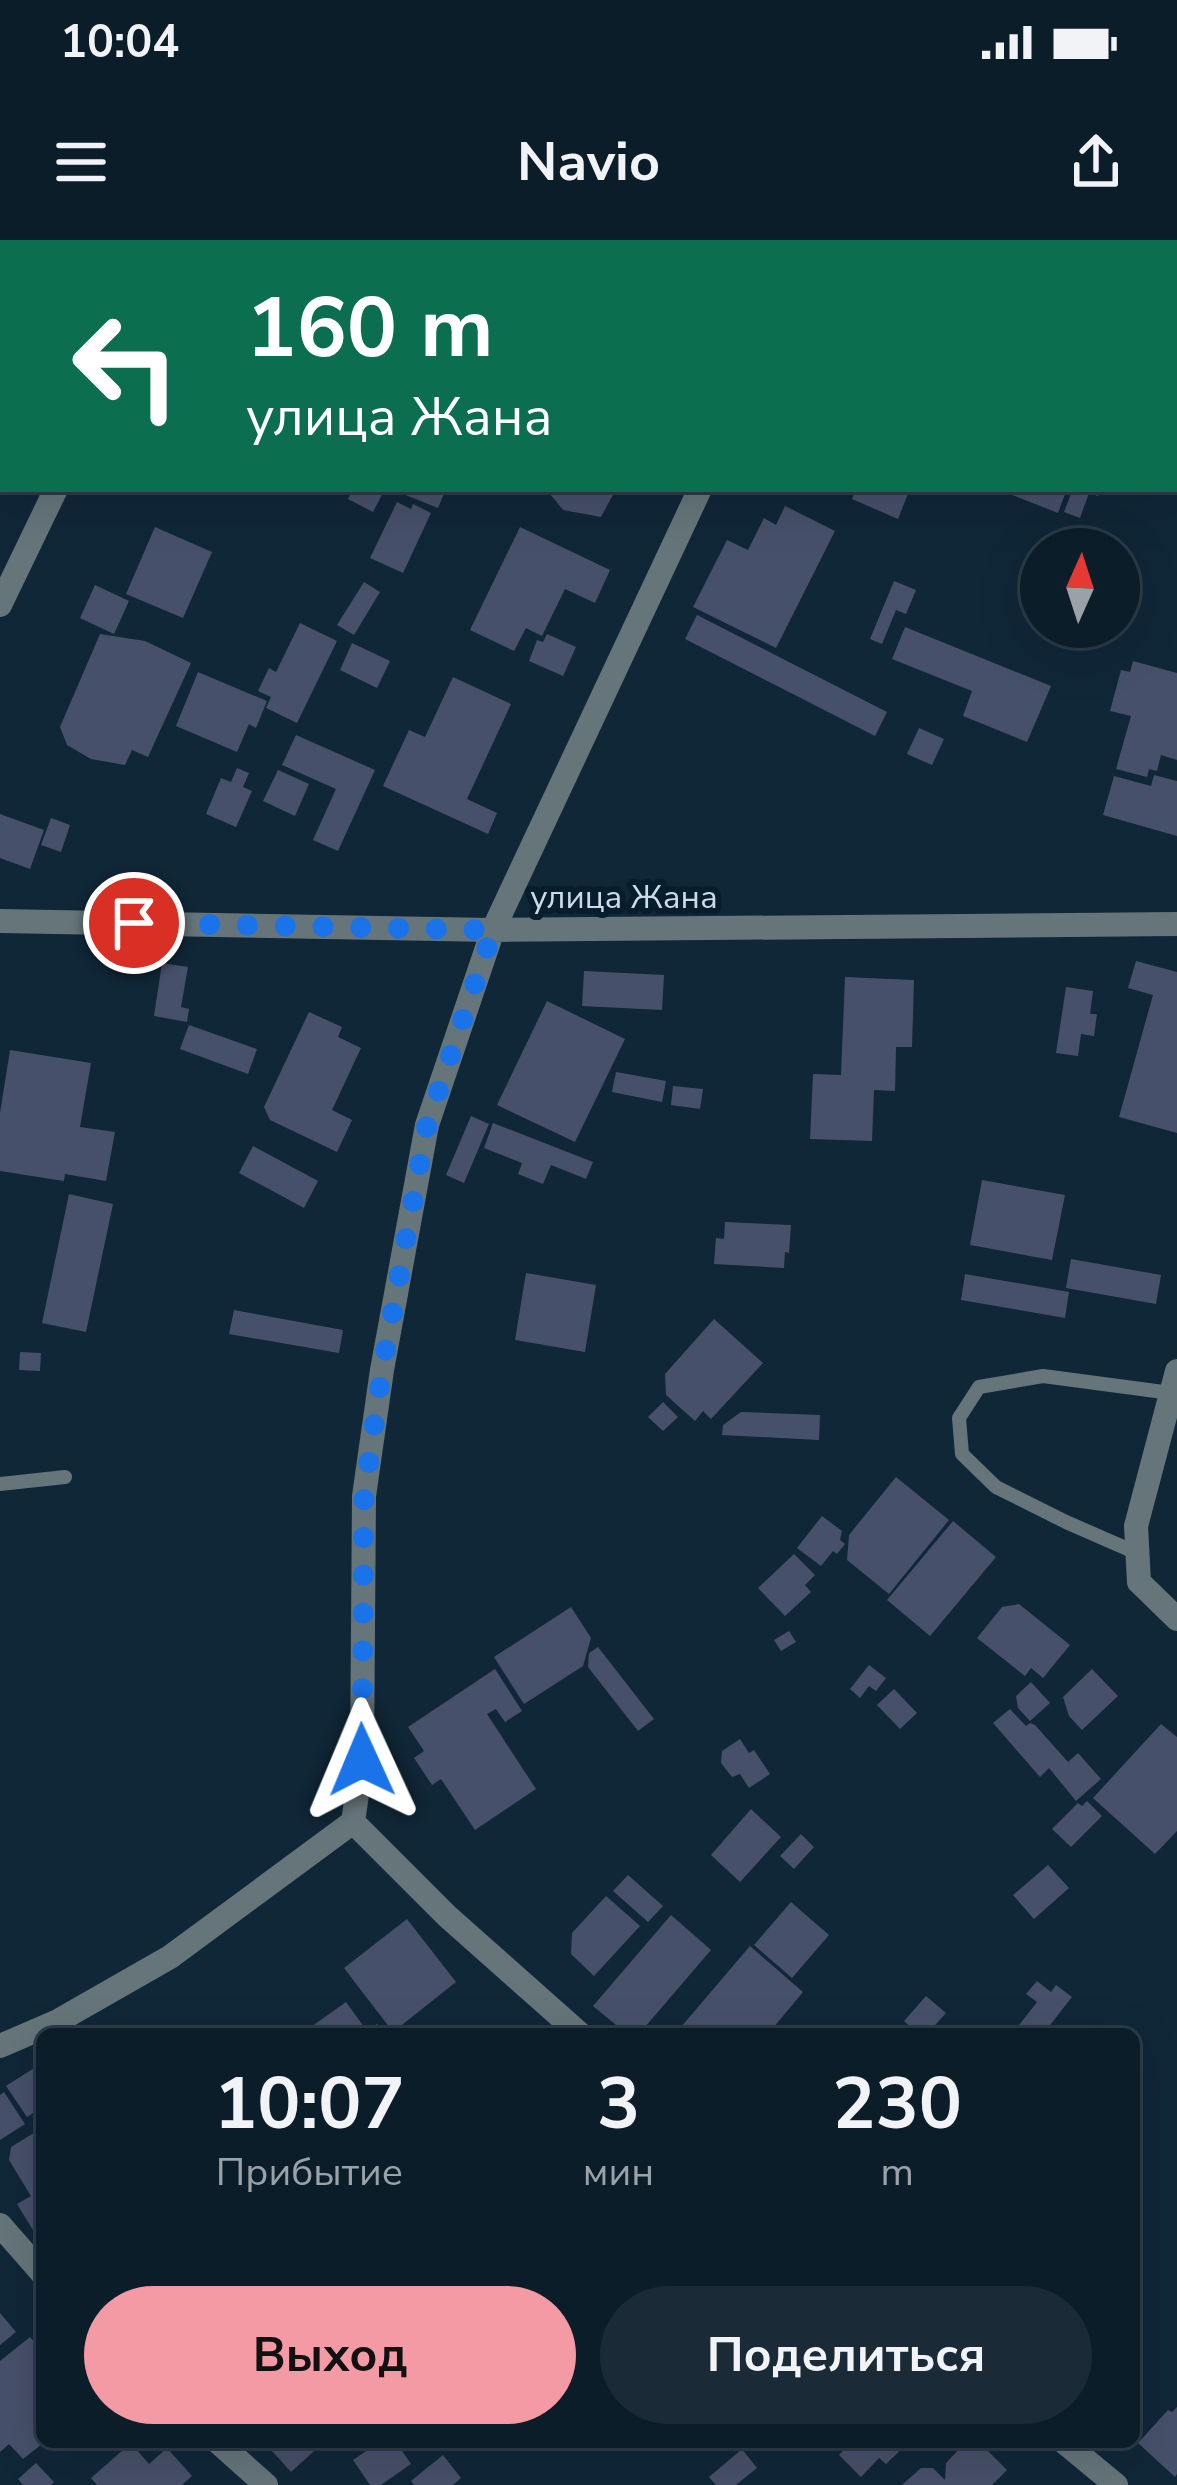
<!DOCTYPE html>
<html lang="ru">
<meta charset="utf-8">
<style>
:root{--surface:#0c1d2a;--page:#1a2a36;--text:#f1f3f6;--muted:#9aa2a8;--line:#2c3b47;--accent:#f49aa4}
body{margin:0;font-family:"Nunito Sans",sans-serif;background:var(--page);color:var(--text);height:100vh;display:flex;flex-direction:column;font-size:45px;white-space:nowrap}
*{box-sizing:border-box;margin:0}
p{font-size:39px;color:var(--muted)}
.icon{flex:none;width:66px;height:66px;fill:none;stroke:currentColor;stroke-width:2;stroke-linecap:round;stroke-linejoin:round}
.map{position:relative;flex:1;overflow:hidden}
.side{position:absolute;left:36px;top:1788px;width:1104px;height:420px;display:flex;flex-direction:column;background:var(--surface);border-radius:18px;box-shadow:0 12px 48px #0002,0 0 0 3px var(--line)}
.side>*{flex:none}
.banner{position:absolute;left:0px;top:0px;width:1179px;height:252px;box-shadow:0 12px 48px #0002,0 0 0 3px var(--line);background:#0b6e4f;color:#fff;overflow:hidden}
.needle{width:78px;rotate:3deg}
.controls{position:absolute;left:1020px;top:288px;display:grid;gap:24px}
.controls a{display:grid;place-items:center;width:120px;height:120px;border-radius:50%;background:var(--surface);box-shadow:0 12px 48px #0002,0 0 0 3px var(--line);font-size:60px}
.pin{position:absolute;display:grid;place-items:center;width:102px;height:102px;color:#fff;margin:-51px;border:6px solid #fff;border-radius:50%;box-shadow:0 3px 12px #0007}
.me{position:absolute;width:132px;margin:-66px;rotate:359deg;stroke-linejoin:round;filter:drop-shadow(0 0 9px #0008)}
.turn{display:flex;align-items:center;gap:42px;height:252px;padding:0 48px;font-size:54px}
.turn .icon{width:156px;height:156px;stroke-width:2.5}
.turn b{display:block;font-size:84px;line-height:102px}
.eta{display:flex;justify-content:space-evenly;align-items:center;height:204px;text-align:center}
.eta b{font-size:72px;font-weight:700;line-height:84px}
.action{display:flex;gap:24px;margin-top:auto;padding:24px 48px}
.action a{flex:1;height:138px;border-radius:72px;background:var(--accent);color:#111;font-size:48px;font-weight:700;line-height:138px;text-align:center}
.action a+a{background:var(--page);color:var(--text)}
.status{display:flex;justify-content:space-between;align-items:center;height:84px;padding:0 60px;background:var(--surface);direction:ltr}
.status svg{height:33px;fill:currentColor}
header{display:flex;justify-content:space-between;align-items:center;height:156px;padding:0 48px;background:var(--surface);font-size:54px;font-weight:700}
.map>svg:first-child{display:block}
</style>
<div class="status"><b>10:04</b><svg viewBox="0 0 49 12"><path d="M0 12V9h3v3zM5 12V6h3v6zM10 12V3h3v9zM15 12V0h3v12zM26 1h20v11H26zM47 4h2v5h-2z"/></svg></div>
<header><svg class="icon" aria-label="menu" viewBox="0 0 24 24"><path d="M4 6h16M4 12h16M4 18h16"/></svg>Navio<svg class="icon" aria-label="share" viewBox="0 0 24 24"><path d="M12 15V3M7 8l5-5 5 5M5 13v7h14v-7"/></svg></header>
<div class="map">
<svg width="1177" height="2245" viewBox="0 0 1177 2245">
<rect width="100%" height="100%" fill="#102738"/>
<path fill="#47506a" d="M 353,249 L 385,249 L 373,272 L 348,259 Z
M 405,249 L 446,249 L 438,268 L 403,254 Z
M 546,249 L 616,249 L 601,277 L 563,270 Z
M 856,249 L 896,249 L 908,254 L 898,279 L 852,259 Z
M 997,249 L 1067,249 L 1058,273 Z
M 1073,249 L 1101,249 L 1098,256 L 1089,253 L 1080,278 L 1064,272 Z
M 397,262 L 411,269 L 413,264 L 431,273 L 403,333 L 370,318 Z
M 785,266 L 835,291 L 776,408 L 693,367 L 727,300 L 748,310 L 764,278 L 776,285 Z
M 155,287 L 212,312 L 183,378 L 126,354 Z
M 520,287 L 610,330 L 595,363 L 565,349 L 542,396 L 526,388 L 514,411 L 470,390 Z
M 894,341 L 916,350 L 906,374 L 896,370 L 882,404 L 870,399 Z
M 364,342 L 380,352 L 354,395 L 337,385 Z
M 95,345 L 129,361 L 114,394 L 80,378 Z
M 697,375 L 887,472 L 875,496 L 685,399 Z
M 300,383 L 337,401 L 297,483 L 266,468 L 271,457 L 258,451 L 269,428 L 276,432 Z
M 905,387 L 1051,446 L 1027,502 L 963,476 L 972,451 L 892,419 Z
M 100,394 L 145,401 L 191,423 L 148,517 L 132,510 L 125,525 L 91,519 L 67,505 L 60,487 Z
M 547,394 L 576,407 L 563,436 L 529,421 L 537,400 L 543,402 Z
M 352,403 L 390,421 L 377,448 L 340,430 Z
M 1133,421 L 1177,433 L 1177,520 L 1161,515 L 1157,531 L 1149,529 L 1147,537 L 1116,529 L 1131,476 L 1110,471 L 1121,430 L 1130,432 Z
M 198,432 L 267,461 L 256,488 L 249,484 L 237,512 L 176,486 Z
M 453,437 L 511,464 L 467,559 L 497,573 L 488,594 L 383,546 L 409,490 L 425,497 Z
M 919,488 L 944,499 L 932,525 L 907,514 Z
M 296,495 L 375,530 L 338,611 L 313,600 L 336,549 L 282,525 Z
M 237,528 L 249,533 L 243,547 L 252,551 L 236,587 L 206,574 L 221,538 L 231,542 Z
M 278,530 L 309,544 L 295,576 L 263,561 Z
M 1154,535 L 1177,541 L 1177,596 L 1103,575 L 1114,536 L 1151,546 Z
M 0,574 L 44,590 L 30,629 L 0,618 Z
M 51,578 L 70,585 L 61,612 L 41,605 Z
M 1136,721 L 1177,732 L 1177,893 L 1119,877 L 1153,755 L 1128,748 Z
M 162,723 L 188,727 L 181,767 L 189,769 L 187,782 L 154,776 Z
M 584,731 L 664,735 L 662,770 L 582,766 Z
M 845,737 L 914,740 L 912,807 L 896,807 L 895,851 L 874,850 L 872,901 L 810,899 L 813,834 L 841,835 Z
M 1066,747 L 1093,751 L 1090,774 L 1097,774 L 1094,796 L 1081,794 L 1078,816 L 1056,813 Z
M 547,761 L 625,799 L 575,902 L 497,865 Z
M 309,772 L 342,787 L 338,797 L 361,808 L 332,870 L 352,880 L 337,912 L 270,880 L 264,867 Z
M 189,785 L 257,809 L 248,834 L 180,809 Z
M 10,810 L 91,823 L 80,887 L 115,892 L 106,941 L 65,934 L 64,941 L 0,931 L 0,873 Z
M 616,832 L 666,841 L 662,862 L 612,852 Z
M 673,846 L 703,849 L 700,869 L 671,865 Z
M 471,876 L 489,884 L 464,943 L 446,935 Z
M 493,883 L 593,922 L 586,939 L 551,925 L 543,944 L 518,934 L 522,923 L 484,908 Z
M 253,906 L 318,941 L 304,968 L 239,933 Z
M 982,940 L 1065,955 L 1052,1020 L 970,1005 Z
M 69,954 L 113,964 L 86,1092 L 42,1083 Z
M 725,982 L 791,985 L 789,1013 L 785,1012 L 784,1028 L 714,1024 L 716,998 L 724,999 Z
M 1071,1019 L 1161,1035 L 1156,1064 L 1066,1048 Z
M 526,1033 L 596,1045 L 585,1112 L 515,1100 Z
M 965,1034 L 1069,1052 L 1065,1078 L 961,1060 Z
M 234,1070 L 343,1090 L 339,1113 L 229,1094 Z
M 714,1079 L 763,1123 L 711,1179 L 703,1171 L 695,1181 L 666,1155 L 665,1134 Z
M 20,1112 L 41,1113 L 40,1131 L 19,1130 Z
M 663,1162 L 678,1177 L 663,1191 L 648,1177 Z
M 741,1172 L 820,1175 L 819,1200 L 722,1195 L 723,1185 Z
M 896,1237 L 949,1280 L 889,1354 L 847,1320 L 849,1295 Z
M 822,1276 L 842,1291 L 840,1300 L 845,1304 L 837,1314 L 833,1311 L 821,1326 L 797,1308 Z
M 953,1281 L 996,1317 L 930,1396 L 887,1360 Z
M 794,1314 L 815,1335 L 805,1345 L 811,1352 L 785,1376 L 758,1348 Z
M 1019,1364 L 1070,1405 L 1043,1438 L 1031,1428 L 1025,1436 L 977,1398 L 1002,1367 Z
M 571,1367 L 591,1398 L 583,1426 L 524,1464 L 494,1417 Z
M 789,1391 L 796,1402 L 781,1411 L 774,1400 Z
M 598,1407 L 654,1479 L 638,1491 L 588,1427 L 589,1413 Z
M 869,1425 L 886,1438 L 876,1451 L 869,1446 L 860,1458 L 850,1449 Z
M 495,1429 L 522,1471 L 505,1482 L 496,1469 L 487,1474 L 536,1549 L 475,1590 L 441,1539 L 432,1545 L 414,1518 L 424,1511 L 408,1487 Z
M 1092,1429 L 1118,1456 L 1082,1490 L 1069,1476 L 1063,1457 Z
M 1031,1442 L 1050,1463 L 1030,1481 L 1018,1468 L 1016,1456 Z
M 894,1449 L 917,1473 L 900,1489 L 877,1465 Z
M 1010,1469 L 1026,1486 L 1030,1483 L 1035,1485 L 1068,1522 L 1078,1513 L 1101,1539 L 1076,1561 L 1049,1528 L 1040,1537 L 993,1483 Z
M 1161,1484 L 1177,1497 L 1177,1591 L 1155,1614 L 1093,1558 Z
M 740,1499 L 749,1513 L 754,1510 L 770,1534 L 749,1548 L 740,1534 L 732,1537 L 721,1523 L 722,1511 Z
M 1087,1561 L 1102,1576 L 1071,1607 L 1052,1589 L 1078,1563 L 1082,1566 Z
M 751,1569 L 781,1597 L 740,1642 L 711,1615 Z
M 801,1594 L 814,1607 L 794,1629 L 780,1616 Z
M 1048,1625 L 1069,1648 L 1034,1679 L 1013,1655 Z
M 628,1635 L 663,1666 L 648,1682 L 613,1651 Z
M 606,1656 L 640,1686 L 594,1736 L 571,1714 L 572,1693 Z
M 791,1662 L 829,1695 L 792,1738 L 754,1705 Z
M 671,1675 L 711,1710 L 639,1794 L 627,1794 L 593,1766 Z
M 407,1679 L 456,1742 L 393,1792 L 344,1728 Z
M 750,1706 L 803,1752 L 768,1794 L 675,1794 Z
M 1037,1741 L 1051,1752 L 1056,1745 L 1072,1757 L 1043,1794 L 1012,1794 L 1037,1762 L 1026,1754 Z
M 926,1756 L 946,1773 L 927,1794 L 918,1794 L 904,1781 Z
M 346,1762 L 367,1791 L 377,1784 L 385,1794 L 301,1794 Z
M 42,1823 L 42,1867 L 27,1877 L 6,1846 Z
M 4,1852 L 25,1884 L 0,1900 L 0,1855 Z
M 42,1888 L 42,1991 L 36,1995 L 17,1964 L 31,1956 L 9,1920 L 11,1907 Z
M 0,2073 L 16,2092 L 0,2105 Z
M 30,2097 L 42,2111 L 42,2204 L 23,2219 L 9,2204 L 0,2212 L 0,2121 Z
M 1177,2167 L 1177,2234 L 1175,2237 L 1138,2203 L 1168,2170 L 1172,2172 Z
M 264,2202 L 324,2202 L 291,2232 Z
M 386,2202 L 396,2202 L 411,2224 L 381,2245 L 370,2245 L 353,2220 L 375,2205 L 377,2208 Z
M 851,2202 L 909,2202 L 886,2224 L 879,2218 L 861,2237 L 839,2215 Z
M 966,2202 L 979,2202 L 1007,2230 L 992,2245 L 902,2245 L 921,2228 L 933,2228 L 945,2240 L 946,2223 Z
M 131,2203 L 149,2224 L 167,2208 L 192,2236 L 182,2245 L 97,2245 L 91,2238 Z
M 742,2209 L 757,2228 L 736,2245 L 716,2245 L 709,2237 Z
M 443,2215 L 461,2238 L 453,2245 L 414,2245 L 411,2241 Z
M 36,2223 L 54,2242 L 51,2245 L 23,2245 L 18,2239 Z"/>
<g fill="none" stroke-linecap="round" stroke-linejoin="round">
<path stroke="#65757a" stroke-width="14" d="M 0,1244 L 65,1237
M 1137,1313 L 1066,1282 L 996,1247 L 962,1214 L 959,1178 L 979,1147 L 1043,1136 L 1171,1153"/>
<path stroke="#65757a" stroke-width="24" d="M 176,3 L 178,0
M 812,3 L 813,0
M 0,365 L 56,249
M 0,681 L 493,690 L 1177,684
M 1177,1131 L 1136,1286 L 1139,1342 L 1177,1379
M 353,1582 L 447,1676 L 580,1794
M 0,1806 L 58,1781 L 170,1717 L 353,1582 L 362,1520 L 364,1256 L 382,1130 L 427,885 L 493,690 L 700,249
M 0,1985 L 42,2033
M 218,2202 L 266,2245
M 1064,2202 L 1116,2245"/>
</g>
<g fill="none" stroke-linecap="round" stroke-linejoin="round">
<path stroke="#1a73e8" stroke-width="21" stroke-dasharray="0 37.8" d="M 134,683 L 493,690 L 427,885 L 382,1130 L 364,1256 L 362,1520"/>
</g>
<g text-anchor="middle" stroke-width="12" stroke-linejoin="round" paint-order="stroke">
<g font-size="33" fill="#cddbe6" stroke="#061d2e">
<text x="624" y="668">улица Жана</text>
</g>
</g>
</svg>
<div class="controls">
<a><svg class="needle" viewBox="-14 -14 28 28"><path d="M0-13l5 13h-10z" fill="#e53935"/><path d="M0 13l5-13h-10z" fill="#9aa2a8"/></svg></a>
</div>
<div class="pin" style="left:134px;top:683px;background:#d93025"><svg class="icon" aria-label="arrive" viewBox="0 0 24 24"><path d="M6 21V4h12l-3 4 3 4H6"/></svg></div>
<svg class="me" style="left:362px;top:1520px" viewBox="-20 -20 40 40"><path d="M0-17L14 15 0 8-14 15z" fill="#1a73e8" stroke="#fff" stroke-width="4"/></svg>
<div class="banner">
<div class="turn"><svg class="icon" aria-label="left" viewBox="0 0 24 24"><path d="M17 20v-9H6M10 6l-5 5 5 5"/></svg><div><b>160 m</b>улица Жана</div></div>
</div>
<section class="side">
<div class="eta">
<div><b>10:07</b><p>Прибытие</p></div>
<div><b>3</b><p>мин</p></div>
<div><b>230</b><p>m</p></div>
</div>
<div class="action"><a>Выход</a><a>Поделиться</a></div>
</section>
</div>
